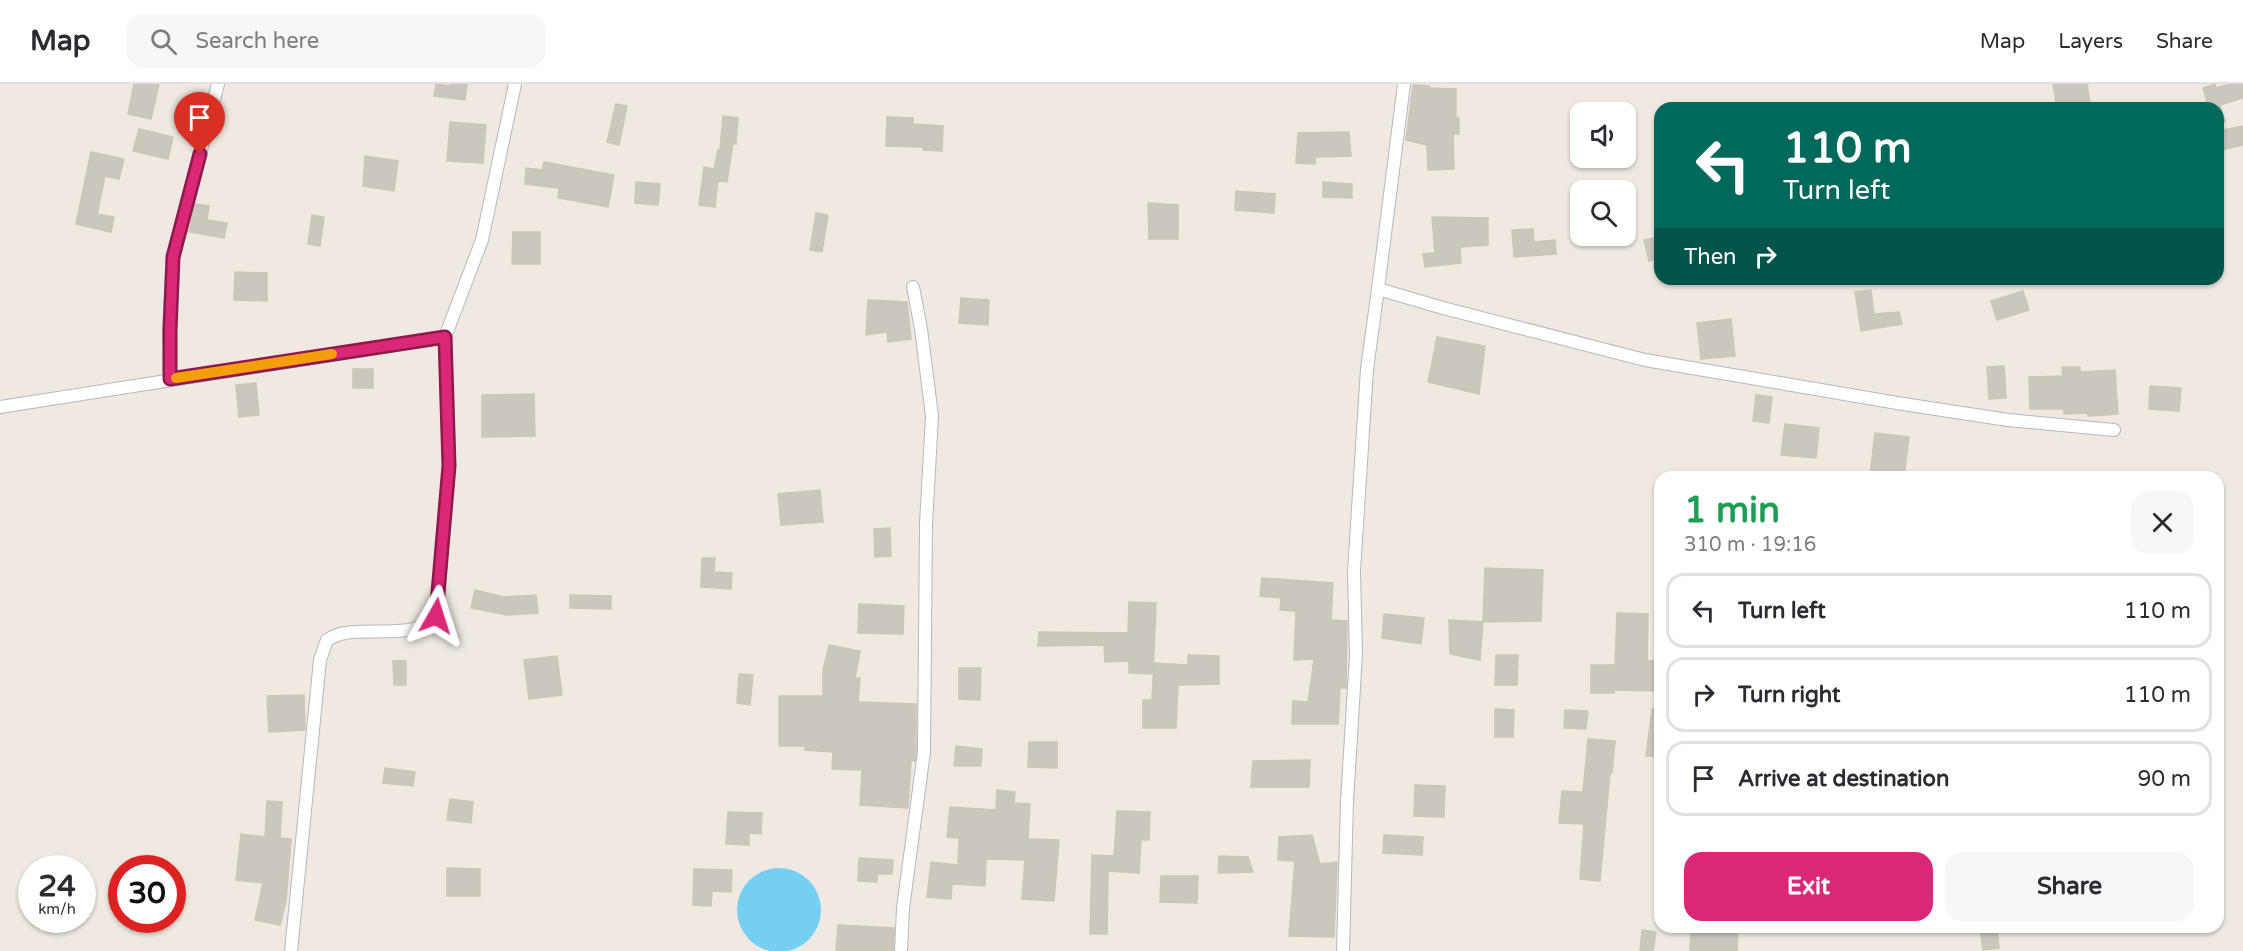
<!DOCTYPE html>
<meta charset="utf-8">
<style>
:root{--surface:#fff;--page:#f7f7f7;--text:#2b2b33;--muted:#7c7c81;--line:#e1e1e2;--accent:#db2777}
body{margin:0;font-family:"Varela Round",sans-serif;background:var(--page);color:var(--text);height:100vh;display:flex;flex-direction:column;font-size:22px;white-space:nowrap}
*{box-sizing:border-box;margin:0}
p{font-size:20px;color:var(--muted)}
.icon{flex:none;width:33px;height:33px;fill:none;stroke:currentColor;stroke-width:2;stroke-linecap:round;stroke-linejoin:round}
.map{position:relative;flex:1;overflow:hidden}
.drawer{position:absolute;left:1654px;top:387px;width:570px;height:462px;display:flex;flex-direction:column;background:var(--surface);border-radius:18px;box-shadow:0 2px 4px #0004}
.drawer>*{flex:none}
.guide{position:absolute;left:1654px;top:18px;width:570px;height:183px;border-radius:18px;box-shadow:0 2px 4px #0004;background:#00695c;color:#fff;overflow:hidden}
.tools{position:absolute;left:1570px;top:18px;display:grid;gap:12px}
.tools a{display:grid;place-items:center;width:66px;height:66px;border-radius:12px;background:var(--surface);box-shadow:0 2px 4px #0004;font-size:30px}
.speed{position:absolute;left:18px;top:771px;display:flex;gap:12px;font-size:30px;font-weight:700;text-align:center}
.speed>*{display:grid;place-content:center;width:78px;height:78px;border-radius:50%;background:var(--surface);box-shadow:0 2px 4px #0004;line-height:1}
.speed small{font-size:15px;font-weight:400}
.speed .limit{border:9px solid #d22;background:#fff;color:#111}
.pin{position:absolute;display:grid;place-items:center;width:51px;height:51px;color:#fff;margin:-62px -26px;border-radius:50% 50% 50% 0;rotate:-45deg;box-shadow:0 0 6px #0007}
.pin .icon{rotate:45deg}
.me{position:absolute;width:66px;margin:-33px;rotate:6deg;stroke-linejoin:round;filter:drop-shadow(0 0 4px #0008)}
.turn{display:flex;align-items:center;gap:21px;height:126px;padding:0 30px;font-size:27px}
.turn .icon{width:78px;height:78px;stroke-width:2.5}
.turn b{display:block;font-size:42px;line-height:51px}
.then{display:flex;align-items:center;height:57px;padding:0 30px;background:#0003;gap:12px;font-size:22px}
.round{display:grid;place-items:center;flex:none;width:63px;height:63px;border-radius:18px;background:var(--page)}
.overview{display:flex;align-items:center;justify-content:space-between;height:102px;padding:0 30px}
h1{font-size:36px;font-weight:800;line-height:45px;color:#1e9e55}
.cta{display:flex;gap:12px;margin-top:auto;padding:12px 30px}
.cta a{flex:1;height:69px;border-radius:18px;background:var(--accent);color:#fff;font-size:24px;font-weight:800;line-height:69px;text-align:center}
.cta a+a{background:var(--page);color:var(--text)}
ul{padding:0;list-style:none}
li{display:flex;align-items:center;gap:18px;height:75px;margin:0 12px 9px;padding:0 18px;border:3px solid var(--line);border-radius:18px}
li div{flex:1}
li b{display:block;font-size:22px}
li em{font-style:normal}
header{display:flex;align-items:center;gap:36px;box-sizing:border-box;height:84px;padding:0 30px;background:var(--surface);border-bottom:2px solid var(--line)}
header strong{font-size:28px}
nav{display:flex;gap:33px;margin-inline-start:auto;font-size:21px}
.search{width:420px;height:54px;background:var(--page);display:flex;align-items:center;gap:15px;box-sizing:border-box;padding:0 21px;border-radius:18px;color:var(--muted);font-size:22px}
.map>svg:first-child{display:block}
</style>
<header>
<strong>Map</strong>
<div class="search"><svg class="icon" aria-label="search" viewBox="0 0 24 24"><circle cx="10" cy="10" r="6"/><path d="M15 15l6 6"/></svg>Search here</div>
<nav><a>Map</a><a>Layers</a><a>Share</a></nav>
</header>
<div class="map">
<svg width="2243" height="867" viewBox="0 0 2243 867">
<rect width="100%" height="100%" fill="#efe9e1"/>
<path fill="#75cff0" d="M737 826a42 42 0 1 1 84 0a42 42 0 1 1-84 0Z"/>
<path fill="#cbc7bf" stroke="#cbc5ba" stroke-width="1.5" d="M 134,0 L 159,0 L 151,35 L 128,30 Z
M 436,0 L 450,2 L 451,0 L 467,0 L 465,16 L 434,12 Z
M 2053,0 L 2087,0 L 2091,24 L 2057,24 Z
M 2215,0 L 2216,4 L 2231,0 L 2243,0 L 2243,14 L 2220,21 L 2225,38 L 2218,39 L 2218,24 L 2209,24 L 2203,4 Z
M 1413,1 L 1429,2 L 1429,4 L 1456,5 L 1456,34 L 1459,34 L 1459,50 L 1453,50 L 1454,85 L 1428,86 L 1427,61 L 1406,56 Z
M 616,20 L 627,22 L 619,61 L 607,58 Z
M 723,32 L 738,34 L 736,60 L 733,59 L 727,98 L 718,97 L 715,123 L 699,121 L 704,83 L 714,85 L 718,66 L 720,66 Z
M 887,33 L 913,34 L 913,40 L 943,42 L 942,67 L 923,66 L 923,63 L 886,62 Z
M 450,38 L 486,41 L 483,79 L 447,77 Z
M 2243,42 L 2243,61 L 2221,66 L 2218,47 Z
M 139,45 L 173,53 L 168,75 L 133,67 Z
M 1349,48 L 1351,72 L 1315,73 L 1315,80 L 1296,79 L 1298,49 Z
M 91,68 L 124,75 L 119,95 L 105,92 L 97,130 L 114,133 L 111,148 L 76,140 Z
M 365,72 L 398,77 L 394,107 L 363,102 Z
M 544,78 L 614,91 L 608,123 L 558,114 L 559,104 L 525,100 L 526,84 L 542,86 Z
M 636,98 L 660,100 L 658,121 L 635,119 Z
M 1323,98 L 1352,100 L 1352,114 L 1323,113 Z
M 1236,107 L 1275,110 L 1274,129 L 1235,126 Z
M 1148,119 L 1178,121 L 1178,155 L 1149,155 Z
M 195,120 L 209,122 L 207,136 L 227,139 L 224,154 L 189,148 Z
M 816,129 L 828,131 L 822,168 L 810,166 Z
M 312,131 L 324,133 L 320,162 L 308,160 Z
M 1432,133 L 1488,134 L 1488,161 L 1460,163 L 1461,179 L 1425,183 L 1423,170 L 1435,169 Z
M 1533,145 L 1534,158 L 1555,156 L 1556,170 L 1514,173 L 1512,146 Z
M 513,148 L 540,148 L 540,180 L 512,180 Z
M 1658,153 L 1660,174 L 1649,177 L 1644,156 Z
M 235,188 L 267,189 L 267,217 L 234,216 Z
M 1871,206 L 1874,230 L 1899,228 L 1902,240 L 1861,247 L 1855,208 Z
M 2023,207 L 2029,226 L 1997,236 L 1991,217 Z
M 961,214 L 989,216 L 988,241 L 959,239 Z
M 868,216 L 907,218 L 911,255 L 888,258 L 887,248 L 866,251 Z
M 1731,235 L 1735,272 L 1701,275 L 1697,239 Z
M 1437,253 L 1485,262 L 1479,310 L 1428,298 Z
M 2004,282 L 2006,314 L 1989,315 L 1987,283 Z
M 2062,283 L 2080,283 L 2080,288 L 2115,286 L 2118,330 L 2088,332 L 2088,329 L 2064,330 L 2064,325 L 2030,325 L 2029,293 L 2063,292 Z
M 353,285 L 373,285 L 373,304 L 353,304 Z
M 256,299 L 259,331 L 239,333 L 236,301 Z
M 2150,302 L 2181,304 L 2179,327 L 2149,325 Z
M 534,310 L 535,352 L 482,353 L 482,311 Z
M 1756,311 L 1772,313 L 1769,339 L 1753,337 Z
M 1785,340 L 1819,344 L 1816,374 L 1781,371 Z
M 1875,349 L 1909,353 L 1904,393 L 1870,392 Z
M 820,406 L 823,438 L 781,441 L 778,410 Z
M 890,444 L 891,472 L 875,473 L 874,445 Z
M 702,474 L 715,474 L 714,488 L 732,489 L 731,505 L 701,503 Z
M 1485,484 L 1543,486 L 1541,537 L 1483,538 Z
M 1262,494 L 1333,499 L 1331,536 L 1347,537 L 1346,604 L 1340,604 L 1338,640 L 1292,640 L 1293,617 L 1308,618 L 1314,575 L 1294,576 L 1296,527 L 1280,526 L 1281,514 L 1260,512 Z
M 475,506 L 504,513 L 536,511 L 538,529 L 507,531 L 471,524 Z
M 570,511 L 611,512 L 611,525 L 570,524 Z
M 1129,518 L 1156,519 L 1153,590 L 1129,589 L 1129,577 L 1105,578 L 1104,561 L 1038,562 L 1039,548 L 1128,549 Z
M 859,520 L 904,522 L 903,550 L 858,549 Z
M 1617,529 L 1648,530 L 1647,577 L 1654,577 L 1653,594 L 1660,595 L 1660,607 L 1614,606 L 1614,609 L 1591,609 L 1591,581 L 1615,581 Z
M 1384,530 L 1424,534 L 1421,560 L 1382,554 Z
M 1449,536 L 1483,538 L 1480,576 L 1450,570 Z
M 829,561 L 860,567 L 855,594 L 860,594 L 858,618 L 916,620 L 916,667 L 915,677 L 911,676 L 908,724 L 860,721 L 862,686 L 832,685 L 833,668 L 805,666 L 806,662 L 779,662 L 779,612 L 823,612 L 823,586 Z
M 1188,571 L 1219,572 L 1219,600 L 1178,601 L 1176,644 L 1143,644 L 1143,616 L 1152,616 L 1154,579 L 1188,581 Z
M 1496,571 L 1518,571 L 1517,601 L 1495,601 Z
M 557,572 L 562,611 L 529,615 L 524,576 Z
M 393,577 L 406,577 L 406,601 L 394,601 Z
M 959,584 L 981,584 L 980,616 L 959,615 Z
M 739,590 L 753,591 L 750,621 L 737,619 Z
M 304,611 L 305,646 L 269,648 L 267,612 Z
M 1495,625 L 1514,626 L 1513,653 L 1495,653 Z
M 1652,625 L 1660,626 L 1660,672 L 1646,672 Z
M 1565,626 L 1588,627 L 1586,645 L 1564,644 Z
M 1588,655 L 1615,657 L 1612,689 L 1610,689 L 1600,797 L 1580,795 L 1584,740 L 1559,739 L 1562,707 L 1583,708 Z
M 1029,658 L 1057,658 L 1057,684 L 1028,683 Z
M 956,662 L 982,665 L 981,682 L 954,682 Z
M 1310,676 L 1309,703 L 1251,703 L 1253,677 Z
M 385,684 L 415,688 L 413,702 L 383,699 Z
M 1415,701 L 1445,702 L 1444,733 L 1414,732 Z
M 997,706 L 1015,708 L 1014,719 L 1030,720 L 1028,755 L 1059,756 L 1054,817 L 1022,815 L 1025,776 L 986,775 L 985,802 L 952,800 L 951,815 L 927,813 L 931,778 L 958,781 L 959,754 L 947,753 L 950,723 L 996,726 Z
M 450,715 L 473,718 L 471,739 L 447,736 Z
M 267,717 L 282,718 L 280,754 L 291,755 L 286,817 L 280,841 L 255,836 L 263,799 L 236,796 L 241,750 L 265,753 Z
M 1117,727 L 1150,728 L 1149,756 L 1141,756 L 1139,789 L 1108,787 L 1107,850 L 1090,850 L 1092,771 L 1114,772 Z
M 728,728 L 762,729 L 761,750 L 749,749 L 749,761 L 726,760 Z
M 1312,751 L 1320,780 L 1337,778 L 1334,853 L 1289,852 L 1295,777 L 1278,776 L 1279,753 Z
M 1384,751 L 1423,753 L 1422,771 L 1383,769 Z
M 1219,772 L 1248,773 L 1253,788 L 1218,789 Z
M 859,774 L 893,776 L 892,790 L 877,790 L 877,798 L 858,797 Z
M 447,784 L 480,785 L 480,812 L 447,812 Z
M 694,785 L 732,786 L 731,808 L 712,807 L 711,822 L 693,821 Z
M 1161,792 L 1198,792 L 1197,819 L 1160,818 Z
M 838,841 L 894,844 L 893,867 L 836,867 Z
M 1691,843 L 1738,843 L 1737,867 L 1690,867 Z
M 1980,843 L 1997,843 L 1999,864 L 1983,866 Z
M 1642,846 L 1656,848 L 1653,867 L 1640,867 Z"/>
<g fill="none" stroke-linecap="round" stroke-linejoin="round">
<defs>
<path id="minor" d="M 1378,205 L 1404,0
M 170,295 L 169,246 L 173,173 L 218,0
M 0,323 L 445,253 L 482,156 L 515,0
M 291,867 L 320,576 L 327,556 C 332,553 339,550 345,549 C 370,544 421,555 436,532 L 449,382 L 445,253
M 901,867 L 903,824 L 924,668 L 926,440 L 932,332 L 921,245 L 913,203
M 1343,867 L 1347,717 L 1356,571 L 1354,487 L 1367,285 L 1378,205 L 1443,224 L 1645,276 L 1903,320 L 2008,336 L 2114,346"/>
</defs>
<use href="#minor" stroke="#b4b7c1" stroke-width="14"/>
<use href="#minor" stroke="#fff" stroke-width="12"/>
</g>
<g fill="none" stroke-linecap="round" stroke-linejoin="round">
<defs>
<path id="route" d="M 200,70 L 173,173 L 170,246 L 170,295 L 445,253 L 449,382 L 436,532"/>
</defs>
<use href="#route" stroke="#8e194d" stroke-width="15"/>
<use href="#route" stroke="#db2777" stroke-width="10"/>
<path stroke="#f59e0b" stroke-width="10" d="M 176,294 L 332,270"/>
</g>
</svg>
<div class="tools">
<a><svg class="icon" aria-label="sound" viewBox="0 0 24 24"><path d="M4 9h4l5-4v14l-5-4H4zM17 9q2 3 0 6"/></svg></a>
<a><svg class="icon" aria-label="search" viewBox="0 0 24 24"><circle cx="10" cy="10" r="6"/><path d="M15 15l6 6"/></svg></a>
</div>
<div class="speed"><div>24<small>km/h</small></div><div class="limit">30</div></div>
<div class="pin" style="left:200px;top:70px;background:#d93025"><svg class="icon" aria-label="arrive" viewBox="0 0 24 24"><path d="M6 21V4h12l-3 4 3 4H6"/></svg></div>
<svg class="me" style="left:436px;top:532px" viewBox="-20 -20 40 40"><path d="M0-17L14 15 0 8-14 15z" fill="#db2777" stroke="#fff" stroke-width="4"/></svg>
<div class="guide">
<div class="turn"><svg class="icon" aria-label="left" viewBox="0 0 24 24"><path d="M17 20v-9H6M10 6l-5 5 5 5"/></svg><div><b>110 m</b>Turn left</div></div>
<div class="then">Then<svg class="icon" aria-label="right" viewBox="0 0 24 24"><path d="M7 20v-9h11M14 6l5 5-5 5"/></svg></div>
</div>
<section class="drawer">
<div class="overview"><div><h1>1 min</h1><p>310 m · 19:16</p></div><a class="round"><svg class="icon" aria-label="close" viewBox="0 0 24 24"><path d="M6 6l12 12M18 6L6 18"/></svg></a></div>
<ul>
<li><svg class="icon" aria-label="left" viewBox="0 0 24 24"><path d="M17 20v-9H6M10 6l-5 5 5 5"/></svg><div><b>Turn left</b></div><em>110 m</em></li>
<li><svg class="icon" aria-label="right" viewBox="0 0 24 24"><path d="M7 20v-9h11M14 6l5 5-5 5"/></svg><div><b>Turn right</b></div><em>110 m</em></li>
<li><svg class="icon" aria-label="arrive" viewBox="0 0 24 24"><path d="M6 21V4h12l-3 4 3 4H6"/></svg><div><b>Arrive at destination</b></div><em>90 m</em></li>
</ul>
<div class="cta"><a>Exit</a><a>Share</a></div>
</section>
</div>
